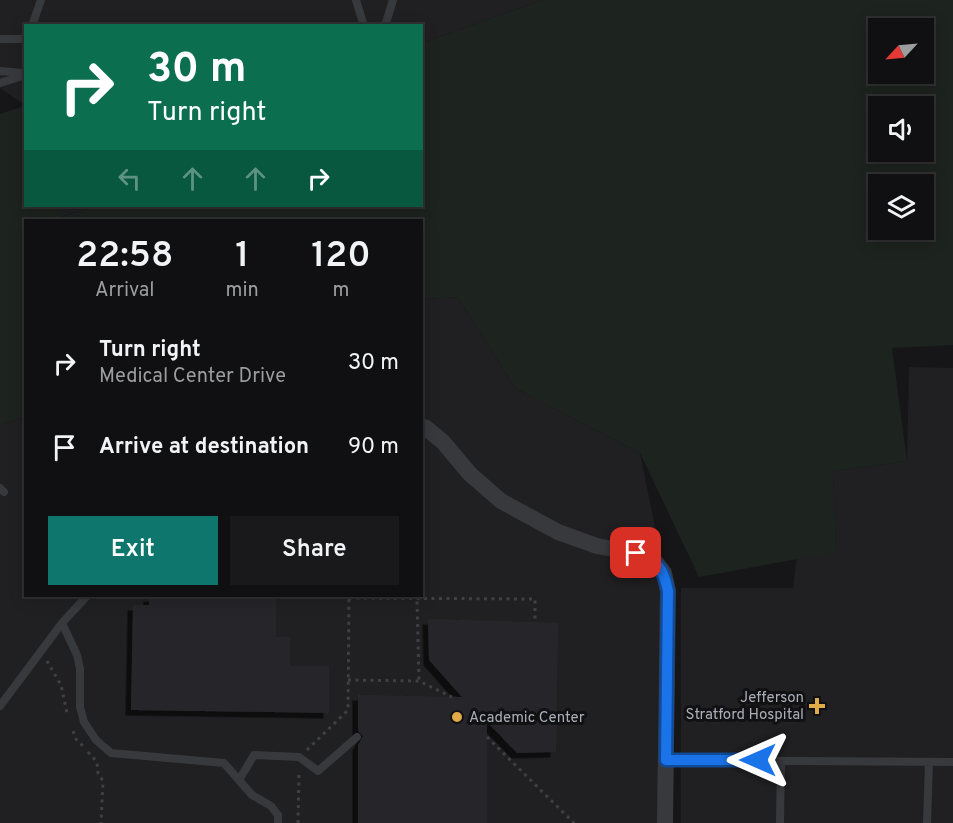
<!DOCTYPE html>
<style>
:root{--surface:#101012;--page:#19191b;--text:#f1f3f6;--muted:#9c9d9f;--line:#303032;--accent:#0f766e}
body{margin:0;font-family:Overpass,sans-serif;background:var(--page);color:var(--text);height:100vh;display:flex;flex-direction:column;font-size:22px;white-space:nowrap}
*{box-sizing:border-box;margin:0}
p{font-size:20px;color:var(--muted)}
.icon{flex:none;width:33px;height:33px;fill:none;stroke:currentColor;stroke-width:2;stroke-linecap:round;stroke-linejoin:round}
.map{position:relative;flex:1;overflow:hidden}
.drawer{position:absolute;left:24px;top:219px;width:399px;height:378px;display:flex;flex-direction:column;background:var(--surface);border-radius:0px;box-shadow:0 3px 15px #0003,0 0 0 2px var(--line)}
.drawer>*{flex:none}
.guide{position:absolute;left:24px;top:24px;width:399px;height:183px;border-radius:0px;box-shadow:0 3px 15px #0003,0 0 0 2px var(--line);background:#0b6e4f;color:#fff;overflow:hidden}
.needle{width:39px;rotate:244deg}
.tools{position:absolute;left:868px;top:18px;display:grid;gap:12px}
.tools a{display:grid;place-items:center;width:66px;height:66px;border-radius:0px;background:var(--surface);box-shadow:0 3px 15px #0003,0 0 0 2px var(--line);font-size:30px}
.pin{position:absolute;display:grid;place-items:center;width:51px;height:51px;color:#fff;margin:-26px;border-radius:12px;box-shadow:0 3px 9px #0006}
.me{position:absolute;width:66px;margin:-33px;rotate:270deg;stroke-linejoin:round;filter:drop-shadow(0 0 4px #0008)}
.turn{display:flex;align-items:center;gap:21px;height:126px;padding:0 24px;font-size:27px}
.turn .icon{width:78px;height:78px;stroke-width:2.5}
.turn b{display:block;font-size:42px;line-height:51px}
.lanes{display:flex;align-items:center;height:57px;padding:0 24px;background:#0003;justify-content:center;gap:30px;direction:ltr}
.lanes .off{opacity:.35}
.eta{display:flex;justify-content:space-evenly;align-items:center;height:102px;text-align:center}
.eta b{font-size:36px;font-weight:600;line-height:42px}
.primary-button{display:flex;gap:12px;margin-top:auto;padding:12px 24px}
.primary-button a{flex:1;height:69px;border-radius:0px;background:var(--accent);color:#fff;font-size:24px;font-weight:600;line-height:69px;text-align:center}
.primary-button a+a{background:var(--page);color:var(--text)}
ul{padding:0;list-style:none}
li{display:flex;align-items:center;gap:18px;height:84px;padding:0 24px}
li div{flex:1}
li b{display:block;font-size:22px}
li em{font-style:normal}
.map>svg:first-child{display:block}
</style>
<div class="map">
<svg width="953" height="823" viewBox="0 0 953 823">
<defs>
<filter id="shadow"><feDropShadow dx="-5.5" dy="5.5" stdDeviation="0" flood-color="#0009"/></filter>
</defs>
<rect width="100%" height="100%" fill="#161618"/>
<path fill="#202022" d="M 0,0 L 543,0 L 422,43 L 422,26 L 26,26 L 25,105 L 0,88 Z
M 58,206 L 97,206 L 61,217 Z
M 458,297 L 515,388 L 640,453 L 668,591 L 665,823 L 0,823 L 0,425 L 25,417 L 26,596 L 422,596 L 422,299 Z
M 909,367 L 953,368 L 953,823 L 681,823 L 681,588 L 793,588 L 797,555 L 836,552 L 833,471 L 907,461 Z"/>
<path fill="#1d231e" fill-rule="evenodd" d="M 543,0 L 953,0 L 953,345 L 892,348 L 907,461 L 833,471 L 836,552 L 699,577 L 640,453 L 515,388 L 458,297 L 422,299 L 422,220 L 26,220 L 25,417 L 0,425 L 0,114 L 25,106 L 26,206 L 58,206 L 62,217 L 97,206 L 422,206 L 422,43 ZM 879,28 L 924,28 L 924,74 L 879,74 ZM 879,106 L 924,106 L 924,152 L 879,152 ZM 879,184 L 924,184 L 924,230 L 879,230 Z"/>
<path fill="#272729" filter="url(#shadow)" d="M 149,596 L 276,596 L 276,637 L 290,637 L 290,666 L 329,666 L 329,713 L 131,710 L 133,605 L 149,605 Z
M 428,619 L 558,623 L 556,752 L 517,753 L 487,722 L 487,823 L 358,823 L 358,745 L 363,736 L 358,731 L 358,695 L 462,697 L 429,660 Z"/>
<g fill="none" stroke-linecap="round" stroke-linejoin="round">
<path stroke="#3e4044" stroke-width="3" stroke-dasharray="3 4.5" stroke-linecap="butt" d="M 413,596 L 417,599 L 419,681
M 349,598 L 535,599 L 535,622
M 47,661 L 61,685 L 67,713
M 348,680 L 419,681 L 452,697
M 73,731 L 76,739 L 84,747
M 487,737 L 574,823
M 307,750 L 348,710 L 349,596
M 88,752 L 97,762 L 98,773 L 103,781 L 101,823
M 298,823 L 299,774"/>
<path stroke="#38393d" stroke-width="8" d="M 356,0 L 364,26
M 32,26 L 41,0
M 385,26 L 393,0
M 0,39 L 26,39
M 0,71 L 23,73
M 0,83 L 26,75
M 0,488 L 4,492
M 62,623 L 77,655 L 80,669 L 80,707 L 84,722 L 96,740 L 111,753 L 224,763 L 252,795 L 271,806 L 278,815 L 278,823
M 0,706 L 62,623 L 87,596
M 666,760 L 953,762
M 239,780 L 254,755 L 299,757 L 318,771 L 357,737
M 780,823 L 781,761
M 927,823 L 929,762"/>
<path stroke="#38393d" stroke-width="16" d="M 425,427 L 443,442 L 470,474 L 501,501 L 558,532 L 597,546 L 636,553 L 654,560 L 664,573 L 668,591 L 665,823"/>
</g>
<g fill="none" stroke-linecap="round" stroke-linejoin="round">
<defs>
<path id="route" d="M 636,553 C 658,562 663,567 668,591 L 666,760 L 758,760"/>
</defs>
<use href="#route" stroke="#114b97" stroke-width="15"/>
<use href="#route" stroke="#1a73e8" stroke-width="10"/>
</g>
<g fill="#e0aa46" stroke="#111113" stroke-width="2">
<path d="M814 697h6v6h6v6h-6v6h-6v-6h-6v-6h6z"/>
<circle cx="457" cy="717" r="6"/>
</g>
<g text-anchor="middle" stroke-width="6" stroke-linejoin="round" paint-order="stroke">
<g font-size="15" fill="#aaaeb7" stroke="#111113" text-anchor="end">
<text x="804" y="702">Jefferson<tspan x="804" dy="17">Stratford Hospital</tspan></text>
<text x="469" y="722" text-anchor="start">Academic Center</text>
</g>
</g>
</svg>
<div class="tools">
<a><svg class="needle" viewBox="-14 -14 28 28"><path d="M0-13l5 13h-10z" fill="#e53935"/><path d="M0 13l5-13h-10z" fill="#9c9d9f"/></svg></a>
<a><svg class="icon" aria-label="sound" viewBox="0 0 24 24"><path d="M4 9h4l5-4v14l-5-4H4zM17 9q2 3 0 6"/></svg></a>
<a><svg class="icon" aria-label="layers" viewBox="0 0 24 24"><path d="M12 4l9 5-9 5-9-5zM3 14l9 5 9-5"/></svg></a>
</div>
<div class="pin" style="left:636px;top:553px;background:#d93025"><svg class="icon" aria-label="arrive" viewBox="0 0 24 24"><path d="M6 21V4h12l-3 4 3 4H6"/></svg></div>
<svg class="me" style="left:758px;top:760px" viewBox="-20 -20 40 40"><path d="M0-17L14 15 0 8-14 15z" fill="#1a73e8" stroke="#fff" stroke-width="4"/></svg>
<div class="guide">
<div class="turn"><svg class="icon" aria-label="right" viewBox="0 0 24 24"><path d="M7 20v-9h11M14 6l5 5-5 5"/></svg><div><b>30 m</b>Turn right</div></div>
<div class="lanes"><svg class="icon off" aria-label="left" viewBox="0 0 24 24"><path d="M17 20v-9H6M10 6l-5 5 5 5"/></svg><svg class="icon off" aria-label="ahead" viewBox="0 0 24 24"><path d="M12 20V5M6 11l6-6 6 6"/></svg><svg class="icon off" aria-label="ahead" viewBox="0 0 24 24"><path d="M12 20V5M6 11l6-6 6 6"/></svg><svg class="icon" aria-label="right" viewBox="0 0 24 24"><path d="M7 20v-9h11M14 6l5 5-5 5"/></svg></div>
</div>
<section class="drawer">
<div class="eta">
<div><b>22:58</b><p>Arrival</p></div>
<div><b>1</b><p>min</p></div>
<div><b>120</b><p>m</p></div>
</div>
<ul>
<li><svg class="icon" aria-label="right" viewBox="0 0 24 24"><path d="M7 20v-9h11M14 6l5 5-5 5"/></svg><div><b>Turn right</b><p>Medical Center Drive</p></div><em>30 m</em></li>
<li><svg class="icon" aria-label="arrive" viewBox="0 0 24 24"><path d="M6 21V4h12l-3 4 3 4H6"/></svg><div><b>Arrive at destination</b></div><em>90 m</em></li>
</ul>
<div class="primary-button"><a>Exit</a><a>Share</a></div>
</section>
</div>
